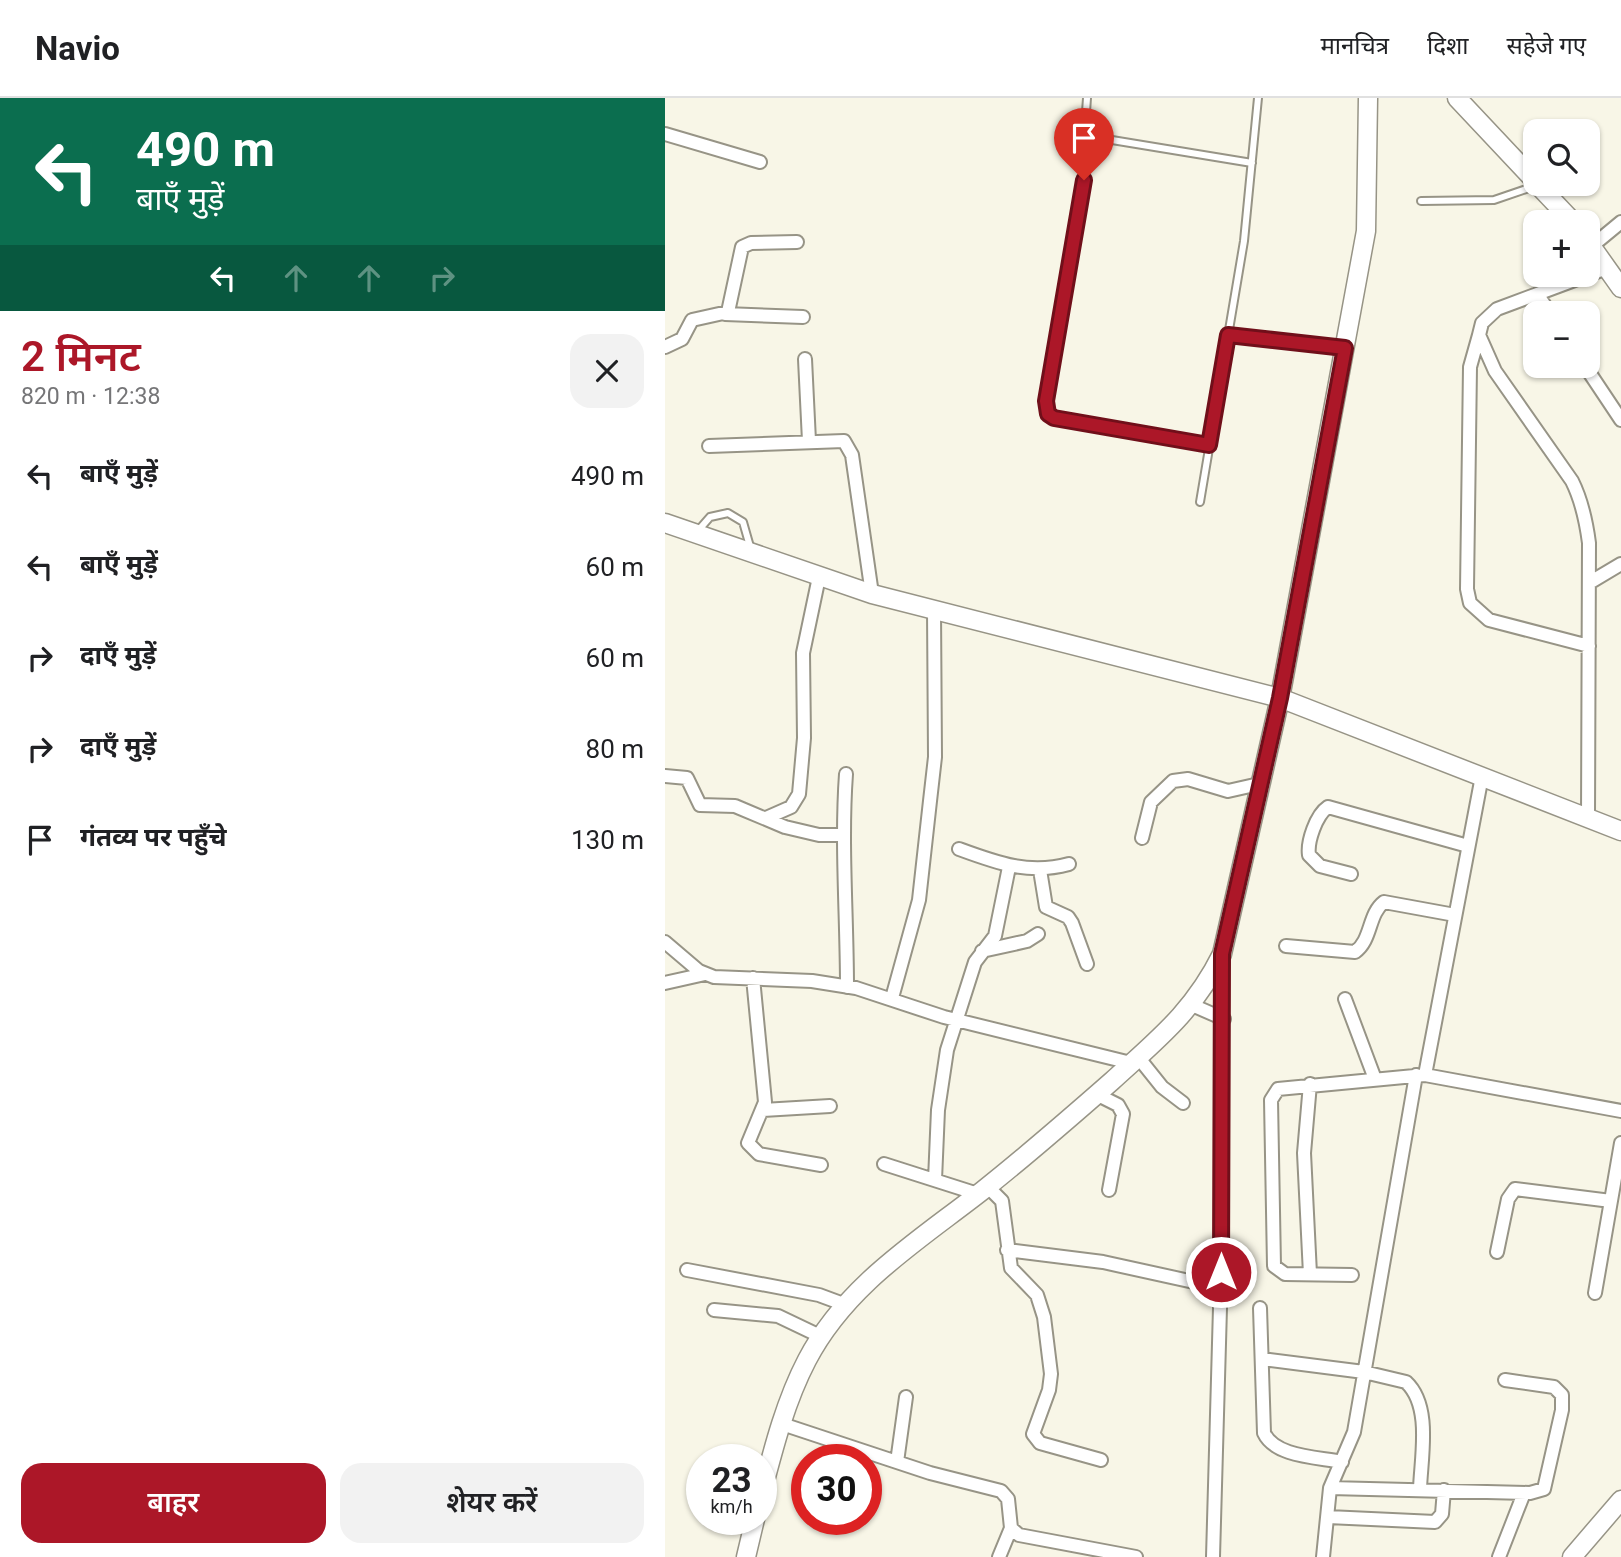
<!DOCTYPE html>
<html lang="hi">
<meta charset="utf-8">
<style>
:root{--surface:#fff;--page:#f2f2f2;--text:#202124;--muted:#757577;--line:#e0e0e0;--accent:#ac1728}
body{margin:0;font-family:Roboto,"Noto Sans Devanagari",sans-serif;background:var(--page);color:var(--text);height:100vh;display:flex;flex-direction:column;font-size:26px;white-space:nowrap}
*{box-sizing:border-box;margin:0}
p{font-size:23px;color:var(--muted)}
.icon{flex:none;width:38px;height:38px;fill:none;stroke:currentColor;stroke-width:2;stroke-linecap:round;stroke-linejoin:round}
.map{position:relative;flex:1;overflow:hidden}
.details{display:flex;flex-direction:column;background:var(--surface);width:665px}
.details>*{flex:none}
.hud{background:#0b6e4f;color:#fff;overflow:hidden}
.controls{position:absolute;left:858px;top:21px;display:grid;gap:14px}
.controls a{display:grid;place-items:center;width:77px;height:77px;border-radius:14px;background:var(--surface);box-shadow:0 2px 5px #0004;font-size:35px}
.speed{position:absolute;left:21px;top:1346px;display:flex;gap:14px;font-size:35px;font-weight:700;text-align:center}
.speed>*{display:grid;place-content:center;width:91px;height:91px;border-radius:50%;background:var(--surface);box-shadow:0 2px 5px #0004;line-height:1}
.speed small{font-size:18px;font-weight:400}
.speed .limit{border:10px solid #d22;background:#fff;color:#111}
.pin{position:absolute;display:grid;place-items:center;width:60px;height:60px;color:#fff;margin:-72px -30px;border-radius:50% 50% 50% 0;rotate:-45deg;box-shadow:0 0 7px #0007}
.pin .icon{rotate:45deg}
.me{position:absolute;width:77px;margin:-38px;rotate:0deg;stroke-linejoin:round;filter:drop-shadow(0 0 5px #0008)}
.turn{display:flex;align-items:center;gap:24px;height:147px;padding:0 21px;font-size:32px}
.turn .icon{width:91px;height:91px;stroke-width:2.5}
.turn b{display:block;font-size:49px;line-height:60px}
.lanes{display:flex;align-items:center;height:66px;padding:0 21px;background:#0003;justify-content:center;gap:35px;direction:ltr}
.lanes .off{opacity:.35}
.round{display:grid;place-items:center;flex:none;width:74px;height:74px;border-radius:21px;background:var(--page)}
.headline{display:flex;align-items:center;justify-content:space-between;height:119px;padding:0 21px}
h1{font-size:42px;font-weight:600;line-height:52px;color:var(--accent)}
.button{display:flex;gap:14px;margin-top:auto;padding:14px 21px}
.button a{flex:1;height:80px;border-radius:21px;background:var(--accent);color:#fff;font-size:28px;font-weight:600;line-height:80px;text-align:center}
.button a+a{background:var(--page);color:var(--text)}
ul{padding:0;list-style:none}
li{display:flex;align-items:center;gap:21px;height:91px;padding:0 21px}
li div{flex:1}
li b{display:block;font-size:26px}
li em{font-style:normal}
header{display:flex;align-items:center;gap:42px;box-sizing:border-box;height:98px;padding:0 35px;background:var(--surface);border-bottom:2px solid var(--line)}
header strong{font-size:33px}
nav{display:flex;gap:38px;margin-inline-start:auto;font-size:24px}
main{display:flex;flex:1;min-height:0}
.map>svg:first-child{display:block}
</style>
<header>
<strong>Navio</strong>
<nav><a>मानचित्र</a><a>दिशा</a><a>सहेजे गए</a></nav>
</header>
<main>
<section class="details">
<div class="hud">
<div class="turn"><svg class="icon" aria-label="left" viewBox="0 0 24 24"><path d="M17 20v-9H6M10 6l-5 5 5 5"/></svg><div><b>490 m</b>बाएँ मुड़ें</div></div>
<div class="lanes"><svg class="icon" aria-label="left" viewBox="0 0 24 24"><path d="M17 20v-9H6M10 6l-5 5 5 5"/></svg><svg class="icon off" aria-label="ahead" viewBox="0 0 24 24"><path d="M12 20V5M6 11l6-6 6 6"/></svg><svg class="icon off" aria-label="ahead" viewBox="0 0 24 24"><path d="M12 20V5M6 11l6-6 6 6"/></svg><svg class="icon off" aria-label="right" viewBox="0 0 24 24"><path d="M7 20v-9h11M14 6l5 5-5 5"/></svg></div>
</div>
<div class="headline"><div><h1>2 मिनट</h1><p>820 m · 12:38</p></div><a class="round"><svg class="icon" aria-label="close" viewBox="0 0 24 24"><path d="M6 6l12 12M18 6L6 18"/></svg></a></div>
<ul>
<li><svg class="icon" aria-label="left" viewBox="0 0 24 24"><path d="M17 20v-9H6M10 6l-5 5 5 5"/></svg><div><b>बाएँ मुड़ें</b></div><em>490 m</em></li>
<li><svg class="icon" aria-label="left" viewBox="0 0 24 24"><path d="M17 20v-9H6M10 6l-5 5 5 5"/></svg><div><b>बाएँ मुड़ें</b></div><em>60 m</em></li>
<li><svg class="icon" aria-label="right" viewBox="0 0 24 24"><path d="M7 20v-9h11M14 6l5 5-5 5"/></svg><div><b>दाएँ मुड़ें</b></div><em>60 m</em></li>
<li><svg class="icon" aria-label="right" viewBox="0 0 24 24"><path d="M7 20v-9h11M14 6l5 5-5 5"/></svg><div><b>दाएँ मुड़ें</b></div><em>80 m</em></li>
<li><svg class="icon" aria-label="arrive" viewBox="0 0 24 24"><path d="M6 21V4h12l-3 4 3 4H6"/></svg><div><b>गंतव्य पर पहुँचे</b></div><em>130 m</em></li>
</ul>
<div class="button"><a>बाहर</a><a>शेयर करें</a></div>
</section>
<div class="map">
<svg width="956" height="1459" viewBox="0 0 956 1459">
<rect width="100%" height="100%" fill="#f8f6e7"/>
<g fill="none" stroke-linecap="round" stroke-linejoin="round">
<defs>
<path id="lane" d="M 422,0 L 420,28 L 426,50
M 756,103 L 829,102 L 870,88
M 563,237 L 678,250
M 545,347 L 389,321 L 383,316 L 381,303 L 423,59 L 429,46 L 447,42 L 587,65
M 535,404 L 579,143 L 593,0
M 31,435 L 45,419 L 63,415 L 78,424 L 86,452"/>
<path id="street" d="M 0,36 L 95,64
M 927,148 L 956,124
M 872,196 L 885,215
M 60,216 L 138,219
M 814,237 L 805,269 L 802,491 L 805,505 L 824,522 L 924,548
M 0,249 L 17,241 L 27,222 L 63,214 L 77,149 L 86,145 L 132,144
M 140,261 L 144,343
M 920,268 L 956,322
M 44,348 L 179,343 L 187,357 L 207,496
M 924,485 L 956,466
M 181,676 C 176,746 182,818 182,889
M 0,678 L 22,680 L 35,707 L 70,708 L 120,729 L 154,737 L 178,737
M 101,720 L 126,709 L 134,696 L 139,640 L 138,555 L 154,479
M 923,720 L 924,445 C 921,422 917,403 907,383 L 830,273 L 814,237 L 817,225 L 832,211 L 942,170
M 477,740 L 486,704 L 508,683 L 523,681 L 563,693 L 594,686
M 294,751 C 332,765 364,777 404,766
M 375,772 L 381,809 L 403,819 L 407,825 L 422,866
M 686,776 L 655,768 L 644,757 C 642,744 651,717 663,709 L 803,748
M 0,844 L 34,873 L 49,879 L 147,883 L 191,890 L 279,919 L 466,965
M 621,848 L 690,854 C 707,842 703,816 719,804 L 790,817
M 317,853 L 362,843 L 373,836
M 88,880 L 100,1004 L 83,1045 L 94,1056 L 156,1067
M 0,885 L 40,876
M 227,900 L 254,802 L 265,703 L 270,659 L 269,512
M 680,901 L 710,981
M 527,907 L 559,921
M 473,959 L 497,989 L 518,1005
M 760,977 L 817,678
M 431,996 L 453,1007 L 458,1016 L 444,1092
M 98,1012 L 165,1008
M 219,1066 L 313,1096
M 270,1082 L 273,1012 L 282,952 L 310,864 L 330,838 L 344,769
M 322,1088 L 337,1103 L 346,1170 L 372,1197 L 379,1219 L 386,1276 L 384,1292 L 368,1336 L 375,1345 L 436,1362
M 342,1152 L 438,1164 L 556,1190
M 832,1154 L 843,1101 L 850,1091 L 946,1103
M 22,1172 L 154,1197 L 181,1207
M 645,1176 L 639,1055 L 645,986
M 687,1177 L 620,1176 L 609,1168 L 606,1002 L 613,991 L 760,977 L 956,1013
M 930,1195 L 956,1045
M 595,1210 L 599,1335 C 610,1359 653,1359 677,1364
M 49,1212 L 113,1218 L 157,1239
M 597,1261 L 699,1274 L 741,1284 C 767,1308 756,1359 755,1391
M 117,1326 L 265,1375 L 336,1393 L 343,1401 L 346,1430 L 354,1437 L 471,1459
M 232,1364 L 241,1299
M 665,1390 L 865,1395 L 879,1391 L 897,1312 L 897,1297 L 889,1289 L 840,1282
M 663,1419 L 770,1424 L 777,1416 L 779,1392
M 334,1459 L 346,1430
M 548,1459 L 556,1174 L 557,858
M 658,1459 L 665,1390 L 689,1334 L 751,977
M 834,1459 L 859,1395"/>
<path id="secondary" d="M 792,0 L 870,83
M 872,86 L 908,124
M 922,142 L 956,190
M 0,425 L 207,496 L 615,600 L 956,733
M 96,1398 C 108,1352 120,1304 142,1262 C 181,1187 253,1143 317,1093 C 360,1059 406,1019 447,983 C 493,941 529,913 557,856 L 615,600 L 701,133 L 703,0
M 81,1459 L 90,1421
M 907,1459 L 956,1402"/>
</defs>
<use href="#lane" stroke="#979486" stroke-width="10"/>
<use href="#street" stroke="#979486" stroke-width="16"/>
<use href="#secondary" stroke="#979486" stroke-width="21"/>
<use href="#lane" stroke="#fff" stroke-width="6"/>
<use href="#street" stroke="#fff" stroke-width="12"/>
<use href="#secondary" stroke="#fff" stroke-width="18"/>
</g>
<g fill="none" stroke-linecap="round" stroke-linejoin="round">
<defs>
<path id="route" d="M 419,82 L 381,303 L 383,316 L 389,320 L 544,347 L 563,237 L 680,250 L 615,600 L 557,856 L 556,1174"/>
</defs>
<use href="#route" stroke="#700f1a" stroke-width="18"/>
<use href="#route" stroke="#ac1728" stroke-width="12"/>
</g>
</svg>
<div class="controls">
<a><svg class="icon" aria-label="search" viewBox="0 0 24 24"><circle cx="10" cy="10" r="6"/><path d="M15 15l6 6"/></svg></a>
<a>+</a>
<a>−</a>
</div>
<div class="speed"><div>23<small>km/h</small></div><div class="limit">30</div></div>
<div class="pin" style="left:419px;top:82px;background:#d93025"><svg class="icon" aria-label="arrive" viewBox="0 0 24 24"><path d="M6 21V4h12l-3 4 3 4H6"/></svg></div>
<svg class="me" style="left:556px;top:1174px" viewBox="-20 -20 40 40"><circle r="17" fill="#ac1728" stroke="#fff" stroke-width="3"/><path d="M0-11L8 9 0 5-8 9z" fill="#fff"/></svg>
</div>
</main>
